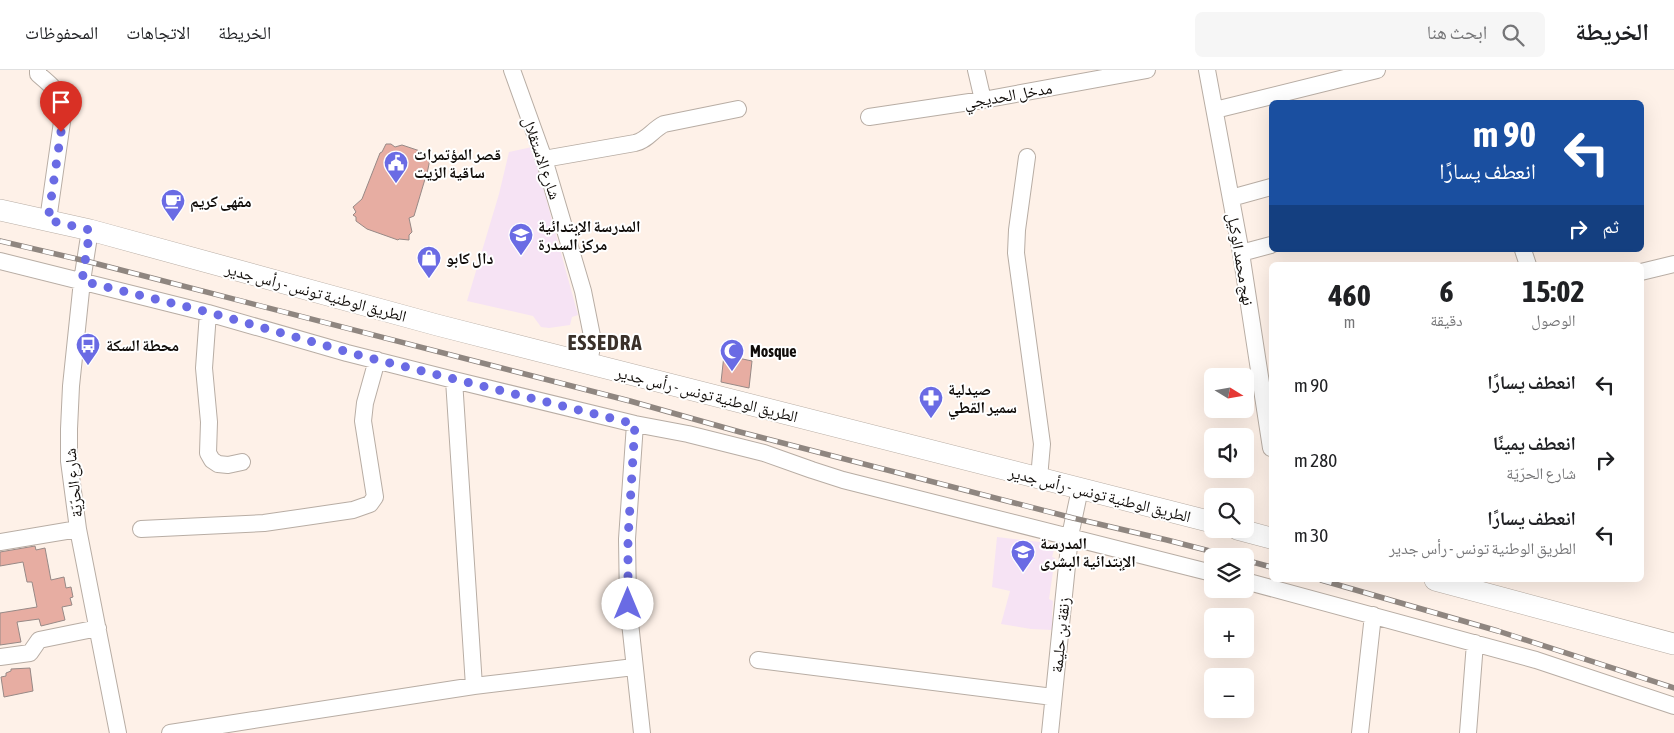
<!DOCTYPE html>
<html lang="ar">
<meta charset="utf-8">
<style>
:root{--surface:#fff;--page:#f6f6f6;--text:#202124;--muted:#757577;--line:#e0e0e0}
body{margin:0;font-family:"Asap Condensed","Noto Naskh Arabic",sans-serif;background:var(--page);color:var(--text);direction:rtl;height:100vh;display:flex;flex-direction:column;font-size:19px;white-space:nowrap}
*{box-sizing:border-box;margin:0}
p{font-size:16px;color:var(--muted)}
.icon{flex:none;width:28px;height:28px;fill:none;stroke:currentColor;stroke-width:2;stroke-linecap:round;stroke-linejoin:round}
.map{position:relative;flex:1;overflow:hidden;direction:ltr}
.side{position:absolute;left:1269px;top:192px;width:375px;height:320px;display:flex;flex-direction:column;background:var(--surface);border-radius:8px;box-shadow:0 5px 20px #0002;direction:rtl}
.side>*{flex:none}
.top-card{position:absolute;left:1269px;top:30px;width:375px;height:152px;border-radius:8px;box-shadow:0 5px 20px #0002;direction:rtl;background:#1a4fa0;color:#fff;overflow:hidden}
.needle{width:32px;rotate:101deg}
.fabs{position:absolute;left:1204px;top:298px;display:grid;gap:10px}
.fabs a{display:grid;place-items:center;width:50px;height:50px;border-radius:8px;background:var(--surface);box-shadow:0 5px 20px #0002;font-size:25px}
.pin{position:absolute;display:grid;place-items:center;width:42px;height:42px;color:#fff;margin:-51px -21px;border-radius:50% 50% 50% 0;rotate:-45deg;box-shadow:0 0 5px #0007}
.pin .icon{rotate:45deg}
.me{position:absolute;width:55px;margin:-28px;rotate:0deg;stroke-linejoin:round;filter:drop-shadow(0 0 4px #0008)}
.turn{display:flex;align-items:center;gap:18px;height:105px;padding:0 25px;font-size:22px}
.turn .icon{width:65px;height:65px;stroke-width:2.5}
.turn b{display:block;font-size:35px;line-height:42px}
.then{display:flex;align-items:center;height:48px;padding:0 25px;background:#0003;gap:10px;font-size:19px}
.eta{display:flex;justify-content:space-evenly;align-items:center;height:85px;text-align:center}
.eta b{font-size:30px;font-weight:700;line-height:35px}
ul{padding:0;list-style:none}
li{display:flex;align-items:center;gap:15px;height:75px;padding:0 25px}
li div{flex:1}
li b{display:block;font-size:19px}
li em{font-style:normal}
header{display:flex;align-items:center;gap:30px;box-sizing:border-box;height:70px;padding:0 25px;background:var(--surface);border-bottom:1px solid var(--line)}
header strong{font-size:24px}
nav{display:flex;gap:28px;margin-inline-start:auto;font-size:18px}
.search{width:350px;height:45px;background:var(--page);display:flex;align-items:center;gap:12px;box-sizing:border-box;padding:0 18px;border-radius:8px;color:var(--muted);font-size:19px}
.map>svg:first-child{display:block}
</style>
<header>
<strong>الخريطة</strong>
<div class="search"><svg class="icon" aria-label="search" viewBox="0 0 24 24"><circle cx="10" cy="10" r="6"/><path d="M15 15l6 6"/></svg>ابحث هنا</div>
<nav><a>الخريطة</a><a>الاتجاهات</a><a>المحفوظات</a></nav>
</header>
<div class="map">
<svg width="1674" height="663" viewBox="0 0 1674 663">
<rect width="100%" height="100%" fill="#fef1e8"/>
<path fill="#f6e3f4" d="M 532,77 L 578,245 L 572,247 L 570,255 L 549,258 L 541,257 L 533,246 L 467,231 L 499,124 L 509,82 Z
M 997,467 L 1049,473 L 1054,480 L 1052,487 L 1055,488 L 1049,529 L 1053,531 L 1052,545 L 1053,560 L 1031,559 L 1001,554 L 1010,521 L 992,517 Z"/>
<path fill="#e7ada2" stroke="#978986" d="M 386,74 L 391,74 L 395,77 L 402,75 L 420,81 L 421,85 L 427,86 L 430,89 L 428,99 L 414,146 L 409,148 L 412,162 L 409,165 L 409,170 L 399,169 L 398,170 L 367,159 L 356,151 L 356,147 L 353,145 L 356,142 L 353,137 L 362,129 L 380,83 L 382,82 Z
M 724,285 L 752,291 L 749,318 L 721,312 Z
M 35,476 L 36,480 L 45,478 L 51,510 L 64,507 L 66,518 L 71,517 L 73,527 L 70,528 L 72,535 L 62,537 L 65,550 L 41,556 L 39,549 L 17,552 L 21,572 L 0,575 L 0,543 L 37,537 L 32,512 L 27,512 L 23,492 L 0,496 L 0,482 Z
M 30,598 L 33,621 L 4,627 L 1,607 L 6,606 L 6,603 L 11,601 L 11,599 Z"/>
<g fill="none" stroke-linecap="round" stroke-linejoin="round">
<defs>
<path id="minor" d="M 38,0 L 38,4 C 55,19 62,22 63,45 L 48,150
M 512,0 L 544,89 L 583,221 L 593,271 L 589,293
M 976,0 L 983,30
M 1207,0 L 1241,183 L 1271,378
M 1215,40 L 1377,0
M 869,47 L 983,30 L 1147,0
M 1027,87 L 1017,160 L 1016,183 L 1042,374 L 1039,408
M 544,89 L 635,73 C 648,70 652,60 664,54 L 738,39
M 1231,128 L 1271,117
M 90,160 L 82,211 L 71,316 L 69,359 L 69,391 L 78,459 L 118,663
M 1523,180 L 1528,195
M 1241,183 L 1271,175
M 0,191 L 208,243 L 347,283 L 454,310 L 635,354 L 688,364 L 764,383 L 812,400 L 843,410 L 1212,503
M 1641,202 L 1674,194
M 208,243 L 204,298 L 209,352 L 208,383 L 212,390 L 218,394 L 228,395 L 242,392
M 454,310 L 474,616
M 635,354 L 627,469 L 628,534 L 642,663
M 141,459 L 264,453 L 353,440 L 370,434 L 375,427 L 363,351 L 365,333 L 377,290
M 0,472 L 78,459
M 1245,511 L 1536,590 L 1674,636
M 0,587 L 30,583 L 39,570 L 98,558
M 758,590 L 1053,627
M 170,663 L 474,616 L 634,597
M 1050,663 L 1070,466 L 1080,419
M 1360,663 L 1373,545
M 1468,663 L 1475,573"/>
<path id="major" d="M 0,140 L 90,160 L 437,255 L 1212,452
M 1237,459 L 1271,468
M 1435,510 L 1674,574"/>
</defs>
<use href="#minor" stroke="#b8ada4" stroke-width="18"/>
<use href="#major" stroke="#b8ada4" stroke-width="22"/>
<use href="#minor" stroke="#fff" stroke-width="16"/>
<use href="#major" stroke="#fff" stroke-width="21"/>
<defs>
<path id="rail" d="M 0,171 L 86,191 L 630,331 L 740,362 L 1073,448 L 1167,470 L 1229,486
M 1245,490 L 1271,497
M 1321,510 L 1498,561 L 1674,618"/>
</defs>
<use href="#rail" stroke="#8f8680" stroke-width="5.5"/>
<use href="#rail" stroke="#fff" stroke-width="4" stroke-dasharray="11" stroke-linecap="butt"/>
</g>
<g fill="none" stroke-linecap="round" stroke-linejoin="round">
<path stroke="#6a6be4" stroke-width="9" stroke-dasharray="0 16.2" d="M 61,62 L 48,150 L 90,160 L 82,211 L 208,242 L 362,286 L 635,354 L 628,469 L 628,534"/>
</g>
<defs>
<symbol id="civic-pin" viewBox="-11 -11 22 30"><path d="M0 17L-7.5 6A9.5 9.5 0 1 1 7.5 6Z" fill="#6a6be4" stroke="#fff"/><path d="M-.6-6.5H3V-4.5H.6V-3L4-1V1h2V6H-6V1h2V-1L-.6-3ZM-1.2 2.5V6h2.4V2.5Z" fill="#fff"/></symbol>
<symbol id="cafe-pin" viewBox="-11 -11 22 30"><path d="M0 17L-7.5 6A9.5 9.5 0 1 1 7.5 6Z" fill="#6a6be4" stroke="#fff"/><path d="M-5.5-4.5H6V0H3Q3 3.5 0 3.5H-2.5Q-5.5 3.5-5.5 0ZM3-3.2v2h1.7v-2ZM-6 4.5H4V6H-6Z" fill="#fff"/></symbol>
<symbol id="school-pin" viewBox="-11 -11 22 30"><path d="M0 17L-7.5 6A9.5 9.5 0 1 1 7.5 6Z" fill="#6a6be4" stroke="#fff"/><path d="M0-5L7-2L0 1L-7-2ZM-4 1L0 2.5L4 1V4Q0 6-4 4Z" fill="#fff"/></symbol>
<symbol id="shop-pin" viewBox="-11 -11 22 30"><path d="M0 17L-7.5 6A9.5 9.5 0 1 1 7.5 6Z" fill="#6a6be4" stroke="#fff"/><path d="M-5-2.5h2.3a2.7 3.5 0 0 1 5.4 0H5L5.5 6h-11ZM-1.5-2.5h3a1.5 2.3 0 0 0-3 0Z" fill="#fff"/></symbol>
<symbol id="bus-pin" viewBox="-11 -11 22 30"><path d="M0 17L-7.5 6A9.5 9.5 0 1 1 7.5 6Z" fill="#6a6be4" stroke="#fff"/><path d="M-5-6H5V4H4V6H2V4H-2V6H-4V4H-5ZM-3.5-4V0h7V-4ZM-3.5 1.2v1.5H-2V1.2ZM2 1.2v1.5H3.5V1.2Z" fill="#fff"/></symbol>
<symbol id="mosque-pin" viewBox="-11 -11 22 30"><path d="M0 17L-7.5 6A9.5 9.5 0 1 1 7.5 6Z" fill="#6a6be4" stroke="#fff"/><path d="M3.5-4.9A6 6 0 1 0 3.5 4.9A5 5 0 1 1 3.5-4.9Z" fill="#fff"/></symbol>
<symbol id="pharmacy-pin" viewBox="-11 -11 22 30"><path d="M0 17L-7.5 6A9.5 9.5 0 1 1 7.5 6Z" fill="#6a6be4" stroke="#fff"/><path d="M-2-6h4v4h4v4h-4v4h-4v-4h-4v-4h4Z" fill="#fff"/></symbol>
</defs>
<g fill-rule="evenodd">
<use href="#civic-pin" x="382" y="79" width="28" height="38"/>
<use href="#cafe-pin" x="159" y="117" width="28" height="38"/>
<use href="#school-pin" x="507" y="151" width="28" height="38"/>
<use href="#shop-pin" x="415" y="174" width="28" height="38"/>
<use href="#bus-pin" x="74" y="261" width="28" height="38"/>
<use href="#mosque-pin" x="718" y="267" width="28" height="38"/>
<use href="#pharmacy-pin" x="917" y="314" width="28" height="38"/>
<use href="#school-pin" x="1009" y="468" width="28" height="38"/>
</g>
<g text-anchor="middle" stroke-width="4" stroke-linejoin="round" paint-order="stroke">
<g font-size="16" fill="#110d0a" stroke="#fff">
<text transform="translate(1008 25) rotate(-10)" y="6">مدخل الحديجي</text>
<text transform="translate(542 88) rotate(71)" y="6">شارع الاستقلال</text>
<text transform="translate(1241 189) rotate(80)" y="6">نهج محمد الوكيل</text>
<text transform="translate(316 222) rotate(15)" y="6">الطريق الوطنية تونس - رأس جدير</text>
<text transform="translate(707 324) rotate(14)" y="6">الطريق الوطنية تونس - رأس جدير</text>
<text transform="translate(73 413) rotate(-96)" y="6">شارع الحرّيّة</text>
<text transform="translate(1100 424) rotate(14)" y="6">الطريق الوطنية تونس - رأس جدير</text>
<text transform="translate(1060 565) rotate(-84)" y="6">زنقة بن حليمة</text>
</g>
<g font-size="16" font-weight="bold" fill="#110d0a" stroke="#fff" text-anchor="start">
<text x="414" y="90">قصر المؤتمرات<tspan x="414" dy="18">ساقية الزيت</tspan></text>
<text x="190" y="137">مقهى كريم</text>
<text x="538" y="162">المدرسة الإبتدائية<tspan x="538" dy="18">مركز السدرة</tspan></text>
<text x="446" y="194">دال كابو</text>
<text x="106" y="281">محطة السكة</text>
<text x="750" y="287">Mosque</text>
<text x="948" y="325">صيدلية<tspan x="948" dy="18">سمير القطي</tspan></text>
<text x="1040" y="479">المدرسة<tspan x="1040" dy="18">الإبتدائية البشرى</tspan></text>
</g>
<g font-size="21" font-weight="bold" letter-spacing="1" fill="#3a312a" stroke="#fff">
<text x="605" y="280">ESSEDRA</text>
</g>
</g>
</svg>
<div class="fabs">
<a><svg class="needle" viewBox="-14 -14 28 28"><path d="M0-13l5 13h-10z" fill="#e53935"/><path d="M0 13l5-13h-10z" fill="#757577"/></svg></a>
<a><svg class="icon" aria-label="sound" viewBox="0 0 24 24"><path d="M4 9h4l5-4v14l-5-4H4zM17 9q2 3 0 6"/></svg></a>
<a><svg class="icon" aria-label="search" viewBox="0 0 24 24"><circle cx="10" cy="10" r="6"/><path d="M15 15l6 6"/></svg></a>
<a><svg class="icon" aria-label="layers" viewBox="0 0 24 24"><path d="M12 4l9 5-9 5-9-5zM3 14l9 5 9-5"/></svg></a>
<a>+</a>
<a>−</a>
</div>
<div class="pin" style="left:61px;top:62px;background:#d93025"><svg class="icon" aria-label="arrive" viewBox="0 0 24 24"><path d="M6 21V4h12l-3 4 3 4H6"/></svg></div>
<svg class="me" style="left:628px;top:534px" viewBox="-20 -20 40 40"><circle r="19" fill="#fff"/><path d="M0-13L10 11 0 6-10 11z" fill="#6a6be4"/></svg>
<div class="top-card">
<div class="turn"><svg class="icon" aria-label="left" viewBox="0 0 24 24"><path d="M17 20v-9H6M10 6l-5 5 5 5"/></svg><div><b>90 m</b>انعطف يسارًا</div></div>
<div class="then">ثم<svg class="icon" aria-label="right" viewBox="0 0 24 24"><path d="M7 20v-9h11M14 6l5 5-5 5"/></svg></div>
</div>
<section class="side">
<div class="eta">
<div><b>15:02</b><p>الوصول</p></div>
<div><b>6</b><p>دقيقة</p></div>
<div><b>460</b><p>m</p></div>
</div>
<ul>
<li><svg class="icon" aria-label="left" viewBox="0 0 24 24"><path d="M17 20v-9H6M10 6l-5 5 5 5"/></svg><div><b>انعطف يسارًا</b></div><em>90 m</em></li>
<li><svg class="icon" aria-label="right" viewBox="0 0 24 24"><path d="M7 20v-9h11M14 6l5 5-5 5"/></svg><div><b>انعطف يمينًا</b><p>شارع الحرّيّة</p></div><em>280 m</em></li>
<li><svg class="icon" aria-label="left" viewBox="0 0 24 24"><path d="M17 20v-9H6M10 6l-5 5 5 5"/></svg><div><b>انعطف يسارًا</b><p>الطريق الوطنية تونس - رأس جدير</p></div><em>30 m</em></li>
</ul>
</section>
</div>
